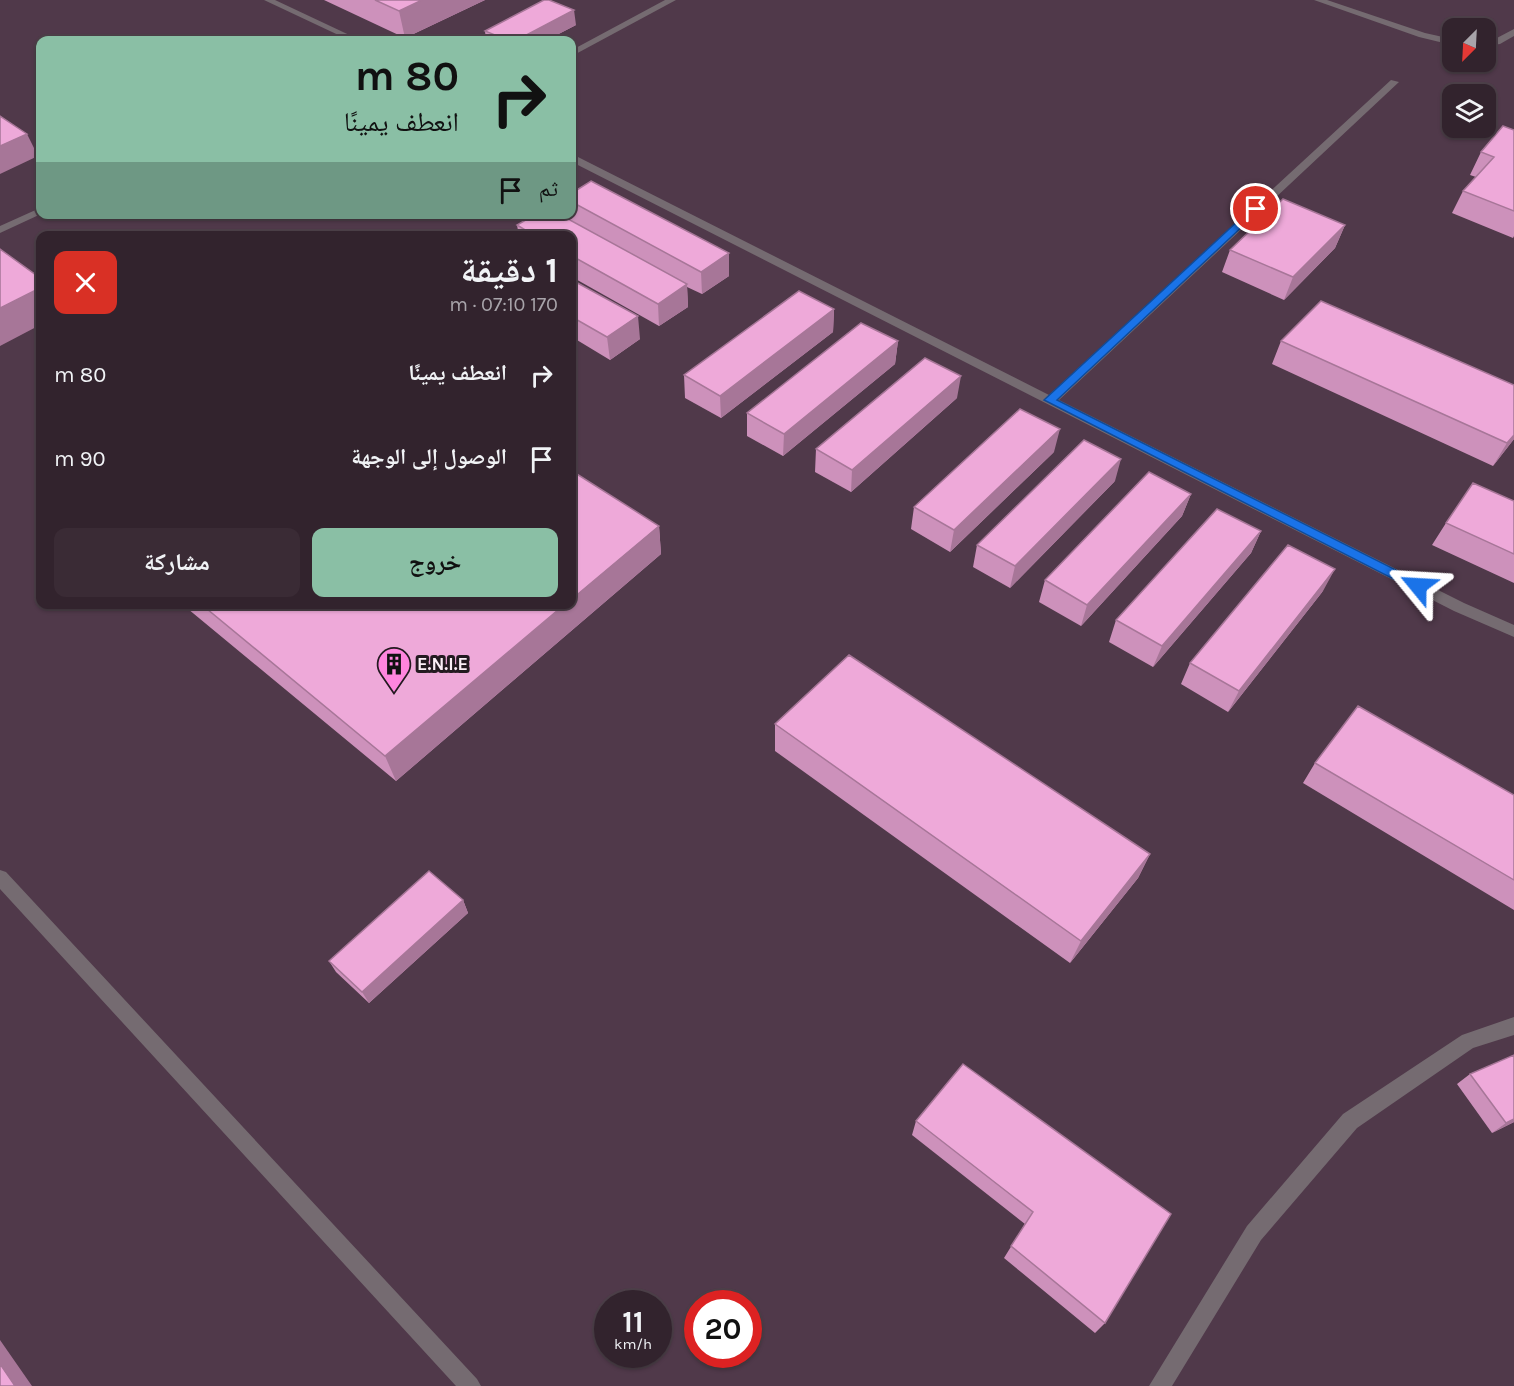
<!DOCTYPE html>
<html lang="ar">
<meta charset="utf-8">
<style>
:root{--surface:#32232d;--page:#3a2b35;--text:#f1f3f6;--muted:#a8a4aa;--line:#4d4049;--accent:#8abfa5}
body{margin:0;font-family:Karla,"Noto Naskh Arabic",sans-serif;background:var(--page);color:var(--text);direction:rtl;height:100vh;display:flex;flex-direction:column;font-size:22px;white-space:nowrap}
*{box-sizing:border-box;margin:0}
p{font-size:20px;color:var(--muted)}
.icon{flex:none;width:33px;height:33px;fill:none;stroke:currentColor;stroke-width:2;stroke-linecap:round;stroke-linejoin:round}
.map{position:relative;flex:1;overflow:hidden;direction:ltr}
.details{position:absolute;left:36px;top:231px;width:540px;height:378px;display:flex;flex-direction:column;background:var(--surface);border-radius:12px;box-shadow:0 2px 4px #0004,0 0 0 2px var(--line);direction:rtl}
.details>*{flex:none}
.banner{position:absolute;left:36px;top:36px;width:540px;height:183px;border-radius:12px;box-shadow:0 2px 4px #0004,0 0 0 2px var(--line);direction:rtl;background:#8abfa5;color:#111;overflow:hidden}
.needle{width:39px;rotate:204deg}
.fabs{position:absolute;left:1442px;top:18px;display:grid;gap:12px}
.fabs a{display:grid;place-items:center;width:54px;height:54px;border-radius:12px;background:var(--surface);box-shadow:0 2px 4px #0004,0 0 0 2px var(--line);font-size:30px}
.speed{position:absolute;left:594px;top:1290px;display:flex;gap:12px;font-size:30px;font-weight:700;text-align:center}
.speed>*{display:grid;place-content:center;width:78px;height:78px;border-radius:50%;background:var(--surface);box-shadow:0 2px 4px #0004,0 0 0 2px var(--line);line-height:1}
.speed small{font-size:15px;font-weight:400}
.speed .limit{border:9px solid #d22;background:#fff;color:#111}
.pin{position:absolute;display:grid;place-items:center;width:51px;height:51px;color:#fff;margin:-26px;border:3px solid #fff;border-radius:50%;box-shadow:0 2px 6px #0007}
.me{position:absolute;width:66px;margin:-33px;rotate:297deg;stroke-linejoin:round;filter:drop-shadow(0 0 4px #0008)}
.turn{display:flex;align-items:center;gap:21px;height:126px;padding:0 18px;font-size:27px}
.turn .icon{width:78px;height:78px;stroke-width:2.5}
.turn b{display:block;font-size:42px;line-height:51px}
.then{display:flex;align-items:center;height:57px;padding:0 18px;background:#0003;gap:12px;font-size:22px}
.round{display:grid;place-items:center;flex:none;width:63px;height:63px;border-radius:12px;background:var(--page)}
.headline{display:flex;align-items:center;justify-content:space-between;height:102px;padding:0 18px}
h1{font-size:36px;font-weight:700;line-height:45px}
.primary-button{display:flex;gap:12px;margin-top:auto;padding:12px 18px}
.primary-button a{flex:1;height:69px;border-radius:12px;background:var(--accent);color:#111;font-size:24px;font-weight:700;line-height:69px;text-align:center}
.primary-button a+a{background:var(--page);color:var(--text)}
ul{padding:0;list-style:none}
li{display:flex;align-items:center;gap:18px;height:84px;padding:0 18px}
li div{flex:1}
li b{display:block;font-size:22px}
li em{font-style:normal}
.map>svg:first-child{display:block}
</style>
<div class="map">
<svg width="1514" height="1386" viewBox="0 0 1514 1386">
<rect width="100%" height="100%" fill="#422f3c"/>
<path fill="#50394a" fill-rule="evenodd" d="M 0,0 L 1514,0 L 1514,1386 L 0,1386 ZM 1452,28 L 1485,28 L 1485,62 L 1452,62 ZM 40,40 L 572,40 L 572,214 L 40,214 ZM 1452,94 L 1485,94 L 1485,128 L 1452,128 ZM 40,236 L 572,236 L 572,604 L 40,604 ZM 608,1304 L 658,1304 L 658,1354 L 608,1354 ZM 698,1304 L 748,1304 L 748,1354 L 698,1354 Z"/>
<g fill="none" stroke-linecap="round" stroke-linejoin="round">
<path fill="#756b71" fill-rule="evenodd" d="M 264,0 L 275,0 L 360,40 L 349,40 Z
M 665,0 L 676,0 L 572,56 L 572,50 Z
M 1314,0 L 1327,0 L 1425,33 L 1452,39 L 1452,45 L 1419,37 Z
M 1514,29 L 1514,36 L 1500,44 L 1485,46 L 1485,40 L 1495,39 Z
M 1391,80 L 1399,82 L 1059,400 L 1464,603 L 1514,625 L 1514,637 L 1454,611 L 572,162 L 572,155 L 576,156 L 1049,395 Z
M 40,208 L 41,214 L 0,233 L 0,226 Z
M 0,870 L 6,872 L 477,1379 L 481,1386 L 456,1386 L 0,889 Z
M 1514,1017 L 1514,1035 L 1473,1048 L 1357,1128 L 1261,1240 L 1172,1386 L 1149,1386 L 1247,1226 L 1343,1114 L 1462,1035 Z"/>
</g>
<path fill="#cd91bb" d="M 324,0 L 485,0 L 405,38 Z
M 576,25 L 547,40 L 486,40 L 485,31 Z
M 1514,130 L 1514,236 L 1513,238 L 1452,213 L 1463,191 L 1476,177 L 1470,175 L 1481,152 Z
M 572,193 L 729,253 L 729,276 L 702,294 L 687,287 L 688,307 L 659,326 L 572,277 L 572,236 L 519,236 L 517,225 L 566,218 L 565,214 L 572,214 Z
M 1345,225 L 1335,248 L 1284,300 L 1222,272 L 1230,250 Z
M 572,280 L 640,339 L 610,360 L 572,337 Z
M 834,309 L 833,332 L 721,418 L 685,398 L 684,375 Z
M 898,341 L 895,364 L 783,456 L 747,436 L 747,413 Z
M 1281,341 L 1514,439 L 1493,466 L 1272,364 Z
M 957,398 L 851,492 L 815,472 L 816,449 Z
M 1054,452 L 950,552 L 911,529 L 914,507 Z
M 1115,481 L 1010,588 L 973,567 L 977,545 Z
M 1191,494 L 1182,516 L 1081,626 L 1039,602 L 1045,580 Z
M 1514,501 L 1514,583 L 1432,545 L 1446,523 Z
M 659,526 L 661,554 L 396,781 L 182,604 L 572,604 Z
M 1261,531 L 1251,553 L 1153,667 L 1109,642 L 1116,620 Z
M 1323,591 L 1228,712 L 1181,684 L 1190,663 Z
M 775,724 L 1150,854 L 1138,878 L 1070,963 L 775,751 Z
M 1315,763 L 1514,795 L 1514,910 L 1303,783 Z
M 463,900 L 468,913 L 369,1003 L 336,972 L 329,961 Z
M 1514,1055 L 1514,1122 L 1492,1133 L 1457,1084 L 1470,1074 Z
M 963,1064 L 1105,1323 L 1095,1333 L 1004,1258 L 1025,1224 L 912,1135 L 916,1121 Z"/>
<path fill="#a77698" d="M 422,0 L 485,0 L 405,38 L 399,11 Z
M 574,10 L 576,25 L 547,40 L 517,40 Z
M 27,134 L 38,156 L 0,174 L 0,146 Z
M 1345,225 L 1335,248 L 1284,300 L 1293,277 Z
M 729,253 L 729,276 L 702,294 L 701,272 Z
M 687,284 L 688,307 L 659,326 L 658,304 Z
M 40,288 L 40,325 L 0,346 L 0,308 Z
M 834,309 L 833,332 L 721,418 L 720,396 Z
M 638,316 L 640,339 L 610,360 L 607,337 Z
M 898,341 L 895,364 L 783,456 L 784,434 Z
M 961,376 L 957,398 L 851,492 L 852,470 Z
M 1060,429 L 1054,452 L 950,552 L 954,530 Z
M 1514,435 L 1514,439 L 1493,466 L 1507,443 Z
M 1121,459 L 1115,481 L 1010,588 L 1015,566 Z
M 1191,494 L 1182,516 L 1081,626 L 1087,605 Z
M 659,526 L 661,554 L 396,781 L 385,756 L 565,604 L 572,604 L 572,599 Z
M 1261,531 L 1251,553 L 1153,667 L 1162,646 Z
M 1335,569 L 1323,591 L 1228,712 L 1239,691 Z
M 1150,854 L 1138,878 L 1070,963 L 1081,941 Z
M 463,900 L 468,913 L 369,1003 L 362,992 Z
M 1514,1119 L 1514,1122 L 1492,1133 L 1506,1123 Z
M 0,1340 L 32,1386 L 15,1386 L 0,1364 Z"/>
<path fill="#eea9d9" stroke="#a77698" stroke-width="1.5" d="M 375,0 L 422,0 L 399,11 Z
M 544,0 L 549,0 L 574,10 L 517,40 L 507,40 L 485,31 Z
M 0,116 L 27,134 L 0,146 Z
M 1503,126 L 1514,130 L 1514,211 L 1463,191 L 1494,157 L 1481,152 Z
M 591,181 L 729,253 L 701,272 L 572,202 L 572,193 Z
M 1283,199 L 1345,225 L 1293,277 L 1230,250 Z
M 536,214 L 559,214 L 687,284 L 658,304 L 572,256 L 572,236 L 535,236 L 517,225 Z
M 0,249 L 40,278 L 40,288 L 0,308 Z
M 572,280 L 638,316 L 607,337 L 572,317 Z
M 799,291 L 834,309 L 720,396 L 684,375 Z
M 1321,301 L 1514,385 L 1514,435 L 1507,443 L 1281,341 Z
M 861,323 L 898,341 L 784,434 L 747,413 Z
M 925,358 L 961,376 L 852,470 L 816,449 Z
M 1020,409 L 1060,429 L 954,530 L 914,507 Z
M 1084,440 L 1121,459 L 1015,566 L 977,545 Z
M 572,471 L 659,526 L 572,599 Z
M 1149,472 L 1191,494 L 1087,605 L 1045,580 Z
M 1473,483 L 1514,501 L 1514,554 L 1446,523 Z
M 1217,509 L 1261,531 L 1162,646 L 1116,620 Z
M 1288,545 L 1335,569 L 1239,691 L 1190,663 Z
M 201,604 L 565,604 L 385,756 Z
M 849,655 L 1150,854 L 1081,941 L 775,724 Z
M 1358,706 L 1514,795 L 1514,880 L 1315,763 Z
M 429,871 L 463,900 L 362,992 L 329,961 Z
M 1514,1055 L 1514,1119 L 1506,1123 L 1470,1074 Z
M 963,1064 L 1171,1214 L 1105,1323 L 1011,1246 L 1033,1212 L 916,1121 Z
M 0,1364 L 15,1386 L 0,1386 Z"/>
<path fill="#1a73e8" stroke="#114b97" stroke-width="1.5" d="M 1253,207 L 1261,209 L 1057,400 L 1422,583 L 1424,586 L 1422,589 L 1413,589 L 1044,400 Z"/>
<defs>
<symbol id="building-pin" viewBox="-11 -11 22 30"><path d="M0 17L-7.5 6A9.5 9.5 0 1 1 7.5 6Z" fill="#ff85de" stroke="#231a20"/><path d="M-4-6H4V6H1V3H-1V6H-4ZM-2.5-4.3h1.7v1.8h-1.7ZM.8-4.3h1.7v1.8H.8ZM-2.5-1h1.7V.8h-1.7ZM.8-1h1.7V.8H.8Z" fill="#111"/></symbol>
</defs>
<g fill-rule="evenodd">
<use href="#building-pin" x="375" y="645" width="38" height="52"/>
</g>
<g text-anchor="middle" stroke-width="6" stroke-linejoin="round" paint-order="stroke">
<g font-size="18" font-weight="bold" fill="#fbeff7" stroke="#231a20" text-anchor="start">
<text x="417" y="670">E.N.I.E</text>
</g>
</g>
</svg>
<div class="fabs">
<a><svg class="needle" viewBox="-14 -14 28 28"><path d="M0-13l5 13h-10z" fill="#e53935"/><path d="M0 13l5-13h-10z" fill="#a8a4aa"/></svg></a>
<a><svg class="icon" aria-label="layers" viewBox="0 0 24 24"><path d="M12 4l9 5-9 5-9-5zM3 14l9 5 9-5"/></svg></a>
</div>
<div class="speed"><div>11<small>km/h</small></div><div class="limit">20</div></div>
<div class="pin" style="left:1256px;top:209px;background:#d93025"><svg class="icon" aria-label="arrive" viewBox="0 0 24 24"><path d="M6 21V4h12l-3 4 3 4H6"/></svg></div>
<svg class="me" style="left:1418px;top:586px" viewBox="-20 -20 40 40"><path d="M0-17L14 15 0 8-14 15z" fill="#1a73e8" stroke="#fff" stroke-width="4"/></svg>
<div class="banner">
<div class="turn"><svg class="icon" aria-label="right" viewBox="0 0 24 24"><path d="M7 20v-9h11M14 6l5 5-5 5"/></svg><div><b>80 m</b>انعطف يمينًا</div></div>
<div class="then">ثم<svg class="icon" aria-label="arrive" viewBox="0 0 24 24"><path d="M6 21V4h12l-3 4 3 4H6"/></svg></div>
</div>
<section class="details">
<div class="headline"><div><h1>1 دقيقة</h1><p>170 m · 07:10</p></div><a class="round" style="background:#d93025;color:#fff"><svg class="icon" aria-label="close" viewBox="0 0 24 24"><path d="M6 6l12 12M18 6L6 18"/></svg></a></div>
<ul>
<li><svg class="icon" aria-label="right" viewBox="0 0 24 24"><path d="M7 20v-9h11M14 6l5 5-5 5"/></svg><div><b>انعطف يمينًا</b></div><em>80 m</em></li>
<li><svg class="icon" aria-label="arrive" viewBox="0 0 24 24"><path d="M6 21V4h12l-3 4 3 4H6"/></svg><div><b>الوصول إلى الوجهة</b></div><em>90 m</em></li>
</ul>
<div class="primary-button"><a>خروج</a><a>مشاركة</a></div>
</section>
</div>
